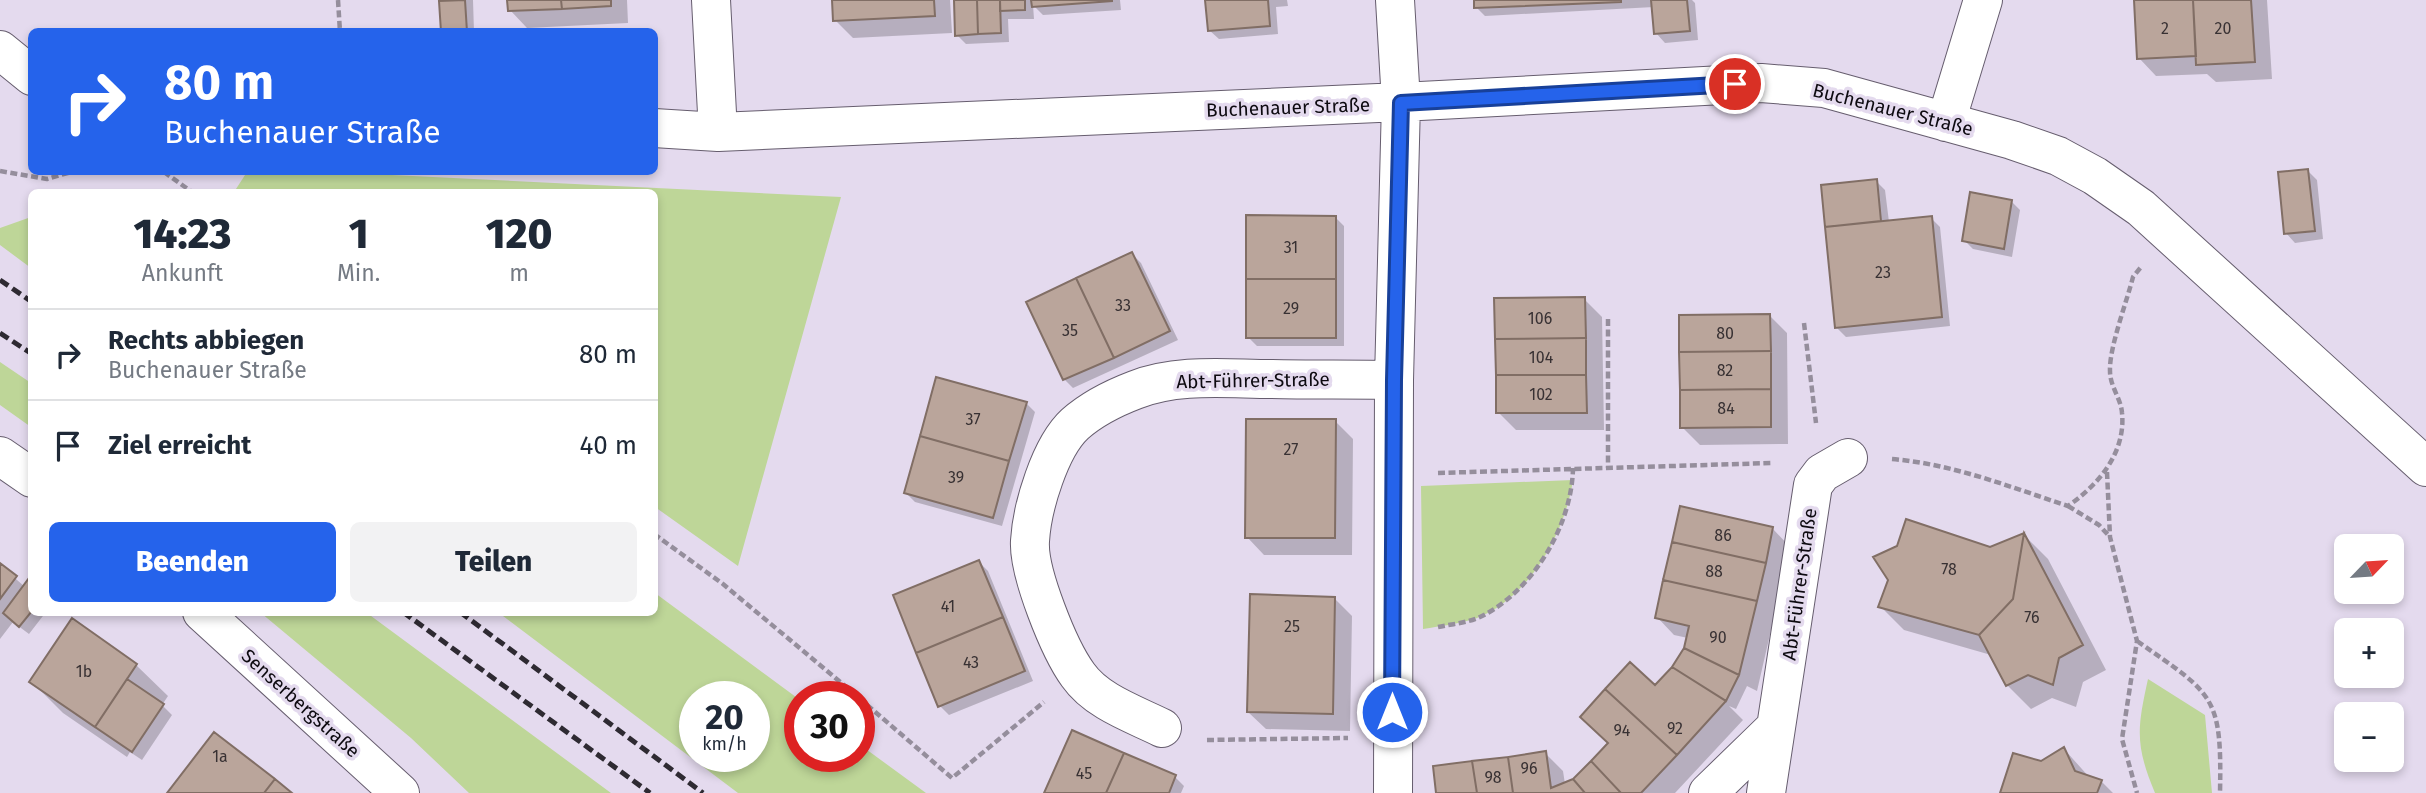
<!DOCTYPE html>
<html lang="de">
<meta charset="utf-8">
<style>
:root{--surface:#fff;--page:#f2f2f3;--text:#1f2937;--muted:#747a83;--line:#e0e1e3;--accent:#2563eb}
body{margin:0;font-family:"Fira Sans",sans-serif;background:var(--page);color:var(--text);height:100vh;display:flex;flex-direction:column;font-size:26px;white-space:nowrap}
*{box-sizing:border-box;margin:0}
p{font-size:23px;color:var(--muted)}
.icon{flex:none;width:38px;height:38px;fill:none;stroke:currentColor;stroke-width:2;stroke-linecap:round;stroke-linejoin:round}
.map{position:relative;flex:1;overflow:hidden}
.drawer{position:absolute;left:28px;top:189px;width:630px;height:427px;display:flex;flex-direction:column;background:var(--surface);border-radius:10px;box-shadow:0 4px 10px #0003}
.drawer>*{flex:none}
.guide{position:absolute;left:28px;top:28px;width:630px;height:147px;border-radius:10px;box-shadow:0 4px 10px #0003;background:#2563eb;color:#fff;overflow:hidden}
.needle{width:46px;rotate:65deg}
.buttons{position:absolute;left:2334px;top:534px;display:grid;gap:14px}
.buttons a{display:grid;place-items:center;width:70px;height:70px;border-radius:10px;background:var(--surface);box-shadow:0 4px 10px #0003;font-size:35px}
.speed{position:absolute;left:679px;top:681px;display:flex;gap:14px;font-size:35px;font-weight:700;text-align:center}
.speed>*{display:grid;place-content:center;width:91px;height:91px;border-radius:50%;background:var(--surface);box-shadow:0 4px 10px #0003;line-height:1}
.speed small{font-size:18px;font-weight:400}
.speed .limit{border:10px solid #d22;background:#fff;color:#111}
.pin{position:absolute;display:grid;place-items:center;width:60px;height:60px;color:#fff;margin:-30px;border:4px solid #fff;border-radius:50%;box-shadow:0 2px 7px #0007}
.me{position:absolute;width:77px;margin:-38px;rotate:0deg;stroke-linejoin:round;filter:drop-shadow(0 0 5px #0008)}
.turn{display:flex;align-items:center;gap:24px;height:147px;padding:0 21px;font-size:32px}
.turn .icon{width:91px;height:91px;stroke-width:2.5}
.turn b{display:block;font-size:49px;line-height:60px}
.eta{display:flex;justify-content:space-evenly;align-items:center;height:119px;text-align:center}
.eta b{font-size:42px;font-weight:800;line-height:49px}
.button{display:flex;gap:14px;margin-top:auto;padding:14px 21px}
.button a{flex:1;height:80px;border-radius:10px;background:var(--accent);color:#fff;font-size:28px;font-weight:800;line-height:80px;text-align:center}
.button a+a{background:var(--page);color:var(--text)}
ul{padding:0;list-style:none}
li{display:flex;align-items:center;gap:21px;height:91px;padding:0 21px;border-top:2px solid var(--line)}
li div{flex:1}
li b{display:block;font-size:26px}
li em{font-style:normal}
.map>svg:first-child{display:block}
</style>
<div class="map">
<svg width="2426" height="793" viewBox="0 0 2426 793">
<rect width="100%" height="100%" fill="#e4daee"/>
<path fill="#bed698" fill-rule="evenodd" d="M 247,172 L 330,172 L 841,197 L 738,566 L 655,507 L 654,192 L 234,192 Z
M 31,217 L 32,217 L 31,268 L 0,245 L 0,228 Z
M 0,362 L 31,383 L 31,427 L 0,405 Z
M 1573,480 C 1565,533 1529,598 1477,618 C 1459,624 1441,626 1423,629 L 1421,486 Z
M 655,593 L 800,700 L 800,756 L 859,756 L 859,744 L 926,793 L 738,793 L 499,613 L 654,612 ZM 754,696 L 754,756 L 695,756 L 695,696 Z
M 261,613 L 367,613 L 611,793 L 469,793 L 411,738 Z
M 2148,679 L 2205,715 L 2212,793 L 2155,793 C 2135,745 2137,729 2148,679 Z"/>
<path fill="#0003" d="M 440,0 L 473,0 L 474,32 L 443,32 Z
M 509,0 L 627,0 L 628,23 L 527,28 L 510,10 Z
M 834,0 L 950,0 L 952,33 L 853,38 L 835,20 Z
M 956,0 L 1120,0 L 1121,10 L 1043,15 L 1033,5 L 1034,19 L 1008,19 L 1009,42 L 966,44 L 957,35 Z
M 1207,0 L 1287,0 L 1288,6 L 1276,7 L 1278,34 L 1219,39 L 1209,30 Z
M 1476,0 L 1692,0 L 1695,3 L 1698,40 L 1665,43 L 1656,33 L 1654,7 L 1485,16 L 1476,7 Z
M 2136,0 L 2267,0 L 2272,79 L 2216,82 L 2207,74 L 2156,76 L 2139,58 Z
M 2308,171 L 2317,180 L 2323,239 L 2295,243 L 2286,233 Z
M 1876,181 L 1885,190 L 1889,222 L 1931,218 L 1940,227 L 1950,326 L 1846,337 L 1837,328 L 1822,186 Z
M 2011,201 L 2020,210 L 2012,257 L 1973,249 L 1964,240 Z
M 1335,217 L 1344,226 L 1344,346 L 1257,346 L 1248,337 Z
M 1132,254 L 1141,263 L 1178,340 L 1073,388 L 1064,379 Z
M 1584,299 L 1602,317 L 1604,430 L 1516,430 L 1498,412 Z
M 1769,315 L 1787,333 L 1788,444 L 1700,445 L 1682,427 Z
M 1026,403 L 1035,412 L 1002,526 L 915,502 L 906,493 Z
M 1335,421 L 1353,439 L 1352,555 L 1264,555 L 1247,537 Z
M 1773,529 L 1790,547 L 1757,691 L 1747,686 L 1736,709 L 1729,706 L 1743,720 L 1675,793 L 1438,793 L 1545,753 L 1563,771 L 1565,784 L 1573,781 L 1674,668 L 1684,650 L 1688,638 L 1674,635 L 1657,617 Z
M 2024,535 L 2048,559 L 2106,670 L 2083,682 L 2076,707 L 2052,698 L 2031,709 L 2007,685 L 1991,655 L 1904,630 L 1880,606 Z
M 979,562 L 988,571 L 1033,681 L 949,715 L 940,706 Z
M 0,565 L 25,587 L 32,582 L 32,612 L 46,612 L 29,634 L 13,622 L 0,639 Z
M 1334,598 L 1352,616 L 1350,731 L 1266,729 L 1248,712 Z
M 136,665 L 168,696 L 162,705 L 172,715 L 142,760 L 130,752 L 127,757 L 63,713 L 31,681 Z
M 2064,749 L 2090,778 L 2101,781 L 2113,793 L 2002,793 Z
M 1175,777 L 1184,786 L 1181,793 L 1046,793 Z"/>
<path fill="#baa59b" stroke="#816e65" stroke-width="2" d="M 465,0 L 467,32 L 441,32 L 439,1 Z
M 507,0 L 561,0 L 562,9 L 508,11 Z
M 561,0 L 611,0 L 611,6 L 562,9 Z
M 832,0 L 934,0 L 935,16 L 833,21 Z
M 954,0 L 977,0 L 978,34 L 955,36 Z
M 977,0 L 1000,0 L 1001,33 L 978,34 Z
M 1000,0 L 1025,0 L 1025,10 L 1000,11 Z
M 1031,0 L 1112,0 L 1112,1 L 1032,7 Z
M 1205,0 L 1268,0 L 1270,26 L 1208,31 Z
M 1474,0 L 1621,0 L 1621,2 L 1474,8 Z
M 1651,0 L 1687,0 L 1690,31 L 1654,34 Z
M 2134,0 L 2193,0 L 2196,56 L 2137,59 Z
M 2193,0 L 2251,0 L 2255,62 L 2196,65 Z
M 2308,169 L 2315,231 L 2284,234 L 2278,172 Z
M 1877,179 L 1881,221 L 1825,227 L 1821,185 Z
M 1970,192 L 2012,200 L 2004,249 L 1962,241 Z
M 1246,215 L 1336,216 L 1336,279 L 1246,279 Z
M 1932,216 L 1942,317 L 1835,328 L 1825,227 Z
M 1132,252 L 1170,331 L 1114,358 L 1076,278 Z
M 1076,278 L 1114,358 L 1063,380 L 1026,302 Z
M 1246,279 L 1336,279 L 1336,338 L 1246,338 Z
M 1585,297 L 1586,338 L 1495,339 L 1494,298 Z
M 1770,314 L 1771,351 L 1679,352 L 1679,315 Z
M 1586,338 L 1586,375 L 1496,375 L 1495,339 Z
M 1771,351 L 1771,389 L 1680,390 L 1679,352 Z
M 1496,375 L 1586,375 L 1587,413 L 1496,413 Z
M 936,377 L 1027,402 L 1009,461 L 920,436 Z
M 1771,389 L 1771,427 L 1680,428 L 1680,390 Z
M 1246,419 L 1336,419 L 1335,538 L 1245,538 Z
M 920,436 L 1009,461 L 993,518 L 904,493 Z
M 1680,506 L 1773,527 L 1766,563 L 1672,542 Z
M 1906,519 L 1990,547 L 2024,533 L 2013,599 L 1979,635 L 1878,607 L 1888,580 L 1873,557 L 1897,546 Z
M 2024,533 L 2083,645 L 2059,658 L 2053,685 L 2028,675 L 2006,686 L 1979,635 L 2013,599 Z
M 1672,542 L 1766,563 L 1757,601 L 1663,580 Z
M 979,560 L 1003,617 L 916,653 L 893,595 Z
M 0,563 L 17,576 L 0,599 Z
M 29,578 L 32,611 L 19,627 L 3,613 Z
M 1663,580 L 1757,601 L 1739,675 L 1684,648 L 1689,626 L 1655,618 Z
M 1250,594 L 1335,597 L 1333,714 L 1247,712 Z
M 1003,617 L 1025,671 L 938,707 L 916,653 Z
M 72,618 L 137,664 L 95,727 L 29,682 Z
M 1684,648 L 1739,675 L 1726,701 L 1672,667 Z
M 1630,662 L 1655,685 L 1672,667 L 1726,701 L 1677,755 L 1605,689 Z
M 127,679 L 164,704 L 132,752 L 95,727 Z
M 1605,689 L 1677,755 L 1641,793 L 1621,793 L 1591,761 L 1608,743 L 1580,717 Z
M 1072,730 L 1124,753 L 1106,793 L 1044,793 Z
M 214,732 L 275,779 L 264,793 L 167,793 Z
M 2064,747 L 2075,771 L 2102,780 L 2097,793 L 2000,793 L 2013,753 L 2041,761 Z
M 1546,751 L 1551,788 L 1573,779 L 1585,793 L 1513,793 L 1508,757 Z
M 1124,753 L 1176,775 L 1169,793 L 1106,793 Z
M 1508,757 L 1513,793 L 1477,793 L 1472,761 Z
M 1472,761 L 1477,793 L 1436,793 L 1433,766 Z
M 1591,761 L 1621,793 L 1585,793 L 1573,779 Z
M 275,779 L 292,793 L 264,793 Z"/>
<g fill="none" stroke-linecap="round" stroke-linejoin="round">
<defs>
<path id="minor" d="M 711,0 L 718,132
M 0,50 L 32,76
M 1946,122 L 1983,0
M 654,128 L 718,132 L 1401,102 L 1761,83 L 1824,88 L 2012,140 L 2058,156 L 2095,176 L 2141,208 L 2426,467
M 0,456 L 32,478
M 202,612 L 400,793
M 1162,728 C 1134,714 1097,702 1078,675 C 1059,649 1028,572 1030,541 C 1032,507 1050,447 1075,424 C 1092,409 1114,398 1135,390 C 1178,373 1227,379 1272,379 C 1312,380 1353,379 1394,380
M 1393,793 L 1394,380 L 1401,102 L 1395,0
M 1708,793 L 1776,727
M 1766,793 L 1813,485 L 1822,473 L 1848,458"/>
</defs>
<use href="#minor" stroke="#665d6e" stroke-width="40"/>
<path stroke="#958e9c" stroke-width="4.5" stroke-dasharray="7 3.5" stroke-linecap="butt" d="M 338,0 L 340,32
M 0,171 L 47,179 L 71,172
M 164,172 L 192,192
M 1608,319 L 1608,468
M 1804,323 L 1816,423
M 1892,459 C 1953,464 2010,487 2068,506 C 2098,485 2126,453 2122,413 C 2121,398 2110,387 2110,371 C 2109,348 2127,301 2133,277 L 2141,267
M 2107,472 L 2110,537 L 2137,641 L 2122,739 L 2137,793
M 1438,473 L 1772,463
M 2068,506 L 2099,525 L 2109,536
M 654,534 L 723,584 L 857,696
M 1438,627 C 1452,624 1467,623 1480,617 C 1532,592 1572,526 1573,468
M 2137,641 C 2214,695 2222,695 2220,793
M 859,698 L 952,778 L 1044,702
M 1207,740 L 1348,738"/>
<use href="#minor" stroke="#fff" stroke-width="38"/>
<path stroke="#2e2a32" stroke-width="5" stroke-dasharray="10 5" stroke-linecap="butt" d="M 0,280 L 32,302
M 0,333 L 32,354
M 403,612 L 650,793
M 460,612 L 703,793"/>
</g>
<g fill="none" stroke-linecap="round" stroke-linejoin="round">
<defs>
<path id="route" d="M 1392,712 L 1394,380 L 1401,103 L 1735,84"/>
</defs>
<use href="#route" stroke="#184099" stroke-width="18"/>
<use href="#route" stroke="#2563eb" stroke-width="12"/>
</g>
<g text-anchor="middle" stroke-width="7" stroke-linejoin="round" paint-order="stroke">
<g font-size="16" fill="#383133">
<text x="2165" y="34">2</text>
<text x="2223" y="34">20</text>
<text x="1291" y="253">31</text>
<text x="1883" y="278">23</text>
<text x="1123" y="311">33</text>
<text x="1291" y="314">29</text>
<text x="1540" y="324">106</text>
<text x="1070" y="336">35</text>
<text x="1725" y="339">80</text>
<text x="1541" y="363">104</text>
<text x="1725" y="376">82</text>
<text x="1541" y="400">102</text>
<text x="1726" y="414">84</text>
<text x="973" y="425">37</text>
<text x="1291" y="455">27</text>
<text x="956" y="483">39</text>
<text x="1723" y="541">86</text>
<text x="1949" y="575">78</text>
<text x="1714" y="577">88</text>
<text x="948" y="612">41</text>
<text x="2032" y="623">76</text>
<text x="1292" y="632">25</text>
<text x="1718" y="643">90</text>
<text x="971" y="668">43</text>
<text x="84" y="677">1b</text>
<text x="1675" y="734">92</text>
<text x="1622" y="736">94</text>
<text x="220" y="762">1a</text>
<text x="1529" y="774">96</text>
<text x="1084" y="779">45</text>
<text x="1493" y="783">98</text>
</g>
<g font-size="19" fill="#0d0a10" stroke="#e4daee">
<text transform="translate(1288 107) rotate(-2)" y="7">Buchenauer Straße</text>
<text transform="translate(1893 109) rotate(14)" y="7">Buchenauer Straße</text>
<text transform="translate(1253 380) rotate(-1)" y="7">Abt-Führer-Straße</text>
<text transform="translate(1799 584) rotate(-82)" y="7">Abt-Führer-Straße</text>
<text transform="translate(301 703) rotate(42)" y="7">Senserbergstraße</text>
</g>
</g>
</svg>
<div class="buttons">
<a><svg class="needle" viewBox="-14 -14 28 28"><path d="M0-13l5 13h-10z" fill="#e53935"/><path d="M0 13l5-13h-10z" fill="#747a83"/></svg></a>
<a>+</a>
<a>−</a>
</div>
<div class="speed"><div>20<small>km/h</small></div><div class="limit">30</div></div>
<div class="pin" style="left:1735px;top:84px;background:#d93025"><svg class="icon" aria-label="arrive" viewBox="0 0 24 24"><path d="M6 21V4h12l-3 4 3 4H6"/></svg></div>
<svg class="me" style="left:1392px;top:712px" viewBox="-20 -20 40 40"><circle r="17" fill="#2563eb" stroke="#fff" stroke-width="3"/><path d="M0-11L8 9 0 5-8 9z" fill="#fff"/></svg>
<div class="guide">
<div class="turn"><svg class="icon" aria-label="right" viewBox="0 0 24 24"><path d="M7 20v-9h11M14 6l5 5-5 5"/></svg><div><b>80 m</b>Buchenauer Straße</div></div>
</div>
<section class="drawer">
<div class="eta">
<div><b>14:23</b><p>Ankunft</p></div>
<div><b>1</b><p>Min.</p></div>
<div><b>120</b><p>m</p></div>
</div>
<ul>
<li><svg class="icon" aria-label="right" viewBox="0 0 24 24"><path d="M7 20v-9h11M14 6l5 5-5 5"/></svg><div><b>Rechts abbiegen</b><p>Buchenauer Straße</p></div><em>80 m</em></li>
<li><svg class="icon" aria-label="arrive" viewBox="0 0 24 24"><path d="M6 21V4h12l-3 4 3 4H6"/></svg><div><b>Ziel erreicht</b></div><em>40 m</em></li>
</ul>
<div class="button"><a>Beenden</a><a>Teilen</a></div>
</section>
</div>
